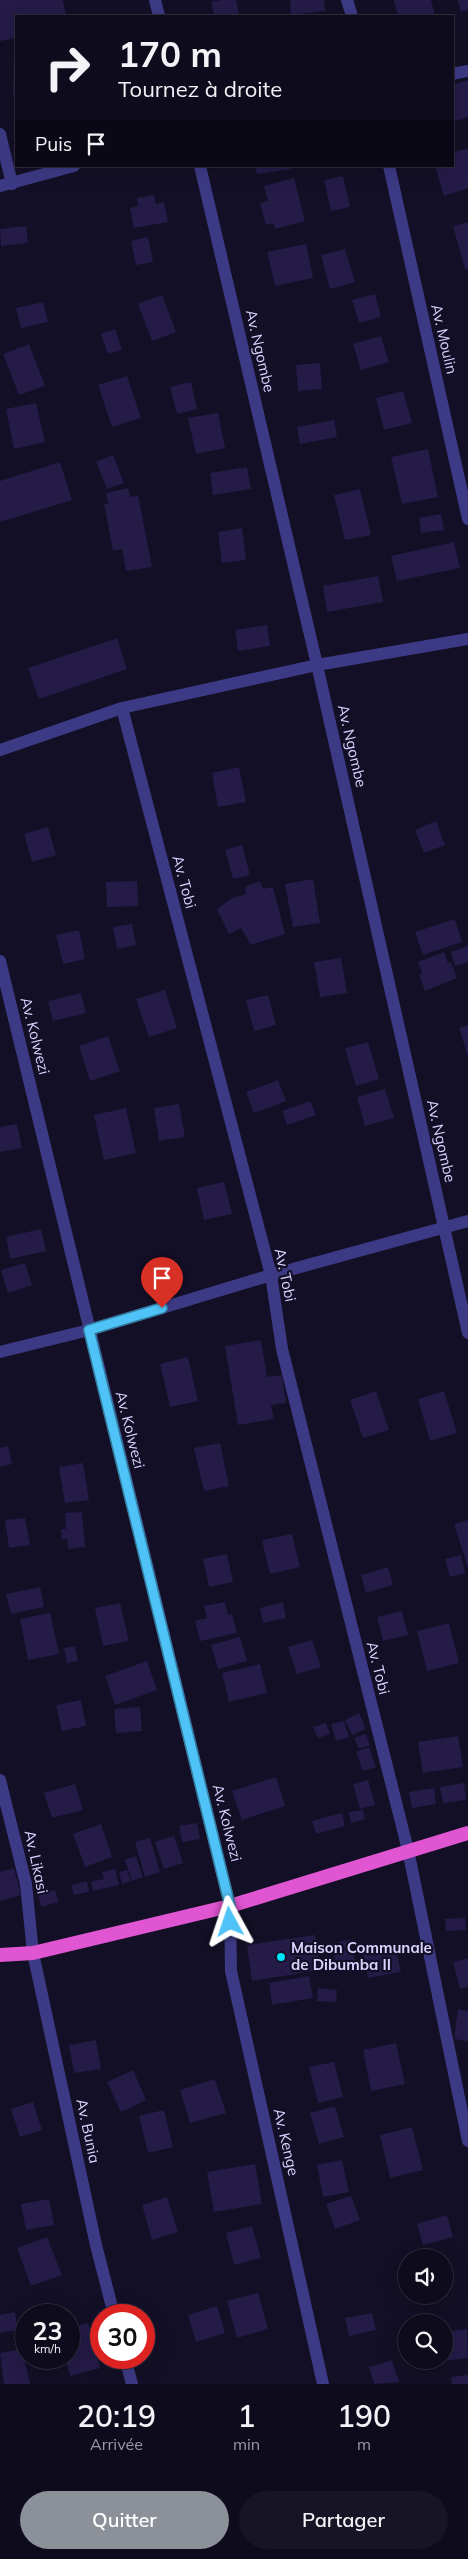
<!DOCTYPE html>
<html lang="fr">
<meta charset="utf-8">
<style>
:root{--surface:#0e0b1c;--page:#171425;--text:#f1f3f6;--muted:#9b9ba3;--line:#2e2b3b;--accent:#8c9099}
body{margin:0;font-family:Mulish,sans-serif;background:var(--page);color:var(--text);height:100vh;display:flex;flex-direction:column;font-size:19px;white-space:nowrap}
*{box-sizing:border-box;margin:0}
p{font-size:16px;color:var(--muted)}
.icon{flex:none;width:28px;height:28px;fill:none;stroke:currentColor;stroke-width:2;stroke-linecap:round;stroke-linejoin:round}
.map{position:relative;height:2384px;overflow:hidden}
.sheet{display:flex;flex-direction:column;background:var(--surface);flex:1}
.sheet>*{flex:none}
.guide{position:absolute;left:15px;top:15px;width:439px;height:152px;border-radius:0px;box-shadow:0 5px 20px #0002,0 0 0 1px var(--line);background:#0e0b1c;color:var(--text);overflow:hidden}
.tools{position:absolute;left:398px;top:2249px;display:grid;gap:10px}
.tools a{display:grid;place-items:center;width:55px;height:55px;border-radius:50%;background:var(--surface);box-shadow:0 5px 20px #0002,0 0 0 1px var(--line);font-size:25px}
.speed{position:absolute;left:15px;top:2304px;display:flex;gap:10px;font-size:25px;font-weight:700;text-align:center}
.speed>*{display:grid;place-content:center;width:65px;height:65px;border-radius:50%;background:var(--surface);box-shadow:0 5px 20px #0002,0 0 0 1px var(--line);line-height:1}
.speed small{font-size:12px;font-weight:400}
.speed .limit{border:8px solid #d22;background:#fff;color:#111}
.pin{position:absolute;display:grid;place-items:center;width:42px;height:42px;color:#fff;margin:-51px -21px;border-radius:50% 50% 50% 0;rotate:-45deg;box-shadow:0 0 5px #0007}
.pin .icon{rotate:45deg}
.me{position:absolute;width:55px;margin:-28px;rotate:355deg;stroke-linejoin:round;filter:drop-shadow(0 0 4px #0008)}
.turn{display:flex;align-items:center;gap:18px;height:105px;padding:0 20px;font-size:22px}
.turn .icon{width:65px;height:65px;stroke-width:2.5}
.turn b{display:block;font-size:35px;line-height:42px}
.then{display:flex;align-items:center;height:48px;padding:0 20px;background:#0003;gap:10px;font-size:19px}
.eta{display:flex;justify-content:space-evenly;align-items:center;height:85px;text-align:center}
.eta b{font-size:30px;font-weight:600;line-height:35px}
.primary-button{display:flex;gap:10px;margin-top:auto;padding:10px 20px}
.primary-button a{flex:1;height:58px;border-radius:30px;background:var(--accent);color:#fff;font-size:20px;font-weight:600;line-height:58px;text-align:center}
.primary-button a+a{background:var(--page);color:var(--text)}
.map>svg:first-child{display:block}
</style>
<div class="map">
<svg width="468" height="2384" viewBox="0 0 468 2384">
<rect width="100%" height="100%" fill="#130f26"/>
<path fill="#241b47" d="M 0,0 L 63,0 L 66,16 L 16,16 L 16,38 L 0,41 Z
M 222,0 L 236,0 L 239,14 L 214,16 L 211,2 Z
M 290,0 L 324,0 L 325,11 L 291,15 Z
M 394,0 L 431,0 L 435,16 L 398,16 Z
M 458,0 L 468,0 L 468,10 L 461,12 Z
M 14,57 L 16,57 L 16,95 L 13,95 Z
M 468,80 L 468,117 L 452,122 L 452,85 Z
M 468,148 L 468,188 L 444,196 L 435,166 L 452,166 L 452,153 Z
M 255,166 L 291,166 L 291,169 L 257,174 Z
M 343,176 L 350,207 L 331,211 L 324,180 Z
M 294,178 L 305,221 L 275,229 L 273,223 L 266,225 L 260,203 L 268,201 L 264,186 Z
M 154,195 L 156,204 L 164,202 L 168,222 L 134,228 L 130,208 L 138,206 L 137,198 Z
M 468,222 L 468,269 L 465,269 L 453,226 Z
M 26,226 L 28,243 L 1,246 L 0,229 Z
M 148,237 L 153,262 L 136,265 L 131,241 Z
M 306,244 L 313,278 L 275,286 L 267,252 Z
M 345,249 L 355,282 L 330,289 L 321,255 Z
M 375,294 L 381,317 L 359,323 L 352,300 Z
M 162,295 L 176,332 L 152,341 L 138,304 Z
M 43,302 L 48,322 L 21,328 L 16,308 Z
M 115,329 L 122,350 L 108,354 L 101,334 Z
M 381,336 L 389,362 L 361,370 L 353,344 Z
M 29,344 L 45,386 L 19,395 L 3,354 Z
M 320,363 L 322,389 L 298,391 L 296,365 Z
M 127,376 L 141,418 L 112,427 L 98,385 Z
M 191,382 L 197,409 L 177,414 L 170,387 Z
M 403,391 L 412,423 L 384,430 L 376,398 Z
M 36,403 L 45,442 L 14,449 L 6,409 Z
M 218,413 L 225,448 L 196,454 L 188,418 Z
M 334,420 L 337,437 L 300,444 L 297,427 Z
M 428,449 L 438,497 L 402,504 L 391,457 Z
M 113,455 L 124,483 L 107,489 L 96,462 Z
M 60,462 L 72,500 L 0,522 L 0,481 Z
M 247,467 L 251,489 L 213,495 L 210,473 Z
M 128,488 L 130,497 L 138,495 L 152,567 L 126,571 L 122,549 L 113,551 L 104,504 L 108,504 L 106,493 Z
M 360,489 L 371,535 L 345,540 L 334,495 Z
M 441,514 L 444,530 L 421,533 L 419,518 Z
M 242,528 L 246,560 L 222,563 L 218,532 Z
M 454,542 L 460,568 L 397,581 L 391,556 Z
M 378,576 L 383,602 L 327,612 L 323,586 Z
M 267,625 L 270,646 L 238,651 L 235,630 Z
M 117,638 L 127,669 L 39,699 L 28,668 Z
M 239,767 L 246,802 L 218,807 L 212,773 Z
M 436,821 L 445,845 L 424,853 L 415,830 Z
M 48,827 L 56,855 L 32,862 L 24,834 Z
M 242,845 L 250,875 L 233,879 L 225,850 Z
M 313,879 L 320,923 L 293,927 L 285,884 Z
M 137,881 L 138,906 L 107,907 L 106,882 Z
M 260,881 L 263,889 L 273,887 L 285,934 L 251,945 L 241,928 L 229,934 L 217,909 L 232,898 L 246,894 L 245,887 Z
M 455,919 L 462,942 L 423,955 L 415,932 Z
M 132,924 L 136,945 L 117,949 L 113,927 Z
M 79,930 L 85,959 L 63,964 L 56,935 Z
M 468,946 L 468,962 L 455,966 L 451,952 Z
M 444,952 L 448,963 L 451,962 L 457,978 L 425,991 L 419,975 L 422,973 L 418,962 Z
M 341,958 L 347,993 L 320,997 L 314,962 Z
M 165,990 L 177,1028 L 149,1037 L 136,999 Z
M 81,993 L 86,1013 L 53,1021 L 48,1001 Z
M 268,995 L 276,1025 L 254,1031 L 246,1000 Z
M 468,1025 L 468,1056 L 459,1028 Z
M 108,1036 L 120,1071 L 90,1081 L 79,1046 Z
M 368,1042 L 379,1079 L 356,1086 L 345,1048 Z
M 278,1080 L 286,1101 L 254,1113 L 246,1092 Z
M 385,1089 L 394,1118 L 365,1126 L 357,1097 Z
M 310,1101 L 316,1115 L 287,1125 L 282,1111 Z
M 179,1104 L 185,1137 L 159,1141 L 154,1108 Z
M 126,1108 L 136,1153 L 104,1160 L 94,1115 Z
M 17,1124 L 22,1148 L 0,1152 L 0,1127 Z
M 224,1182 L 232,1214 L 204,1220 L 197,1188 Z
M 41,1229 L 46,1251 L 10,1259 L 6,1237 Z
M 25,1263 L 32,1285 L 8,1293 L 1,1270 Z
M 261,1340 L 267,1377 L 282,1375 L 286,1403 L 271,1405 L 274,1419 L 238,1425 L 225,1346 Z
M 188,1357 L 198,1401 L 170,1407 L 160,1364 Z
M 376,1391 L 389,1430 L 363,1438 L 350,1400 Z
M 444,1391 L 457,1433 L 430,1441 L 418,1399 Z
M 220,1443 L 229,1486 L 204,1491 L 194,1448 Z
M 8,1446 L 12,1464 L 0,1467 L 0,1448 Z
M 83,1463 L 89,1500 L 65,1503 L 59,1467 Z
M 82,1512 L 85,1547 L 68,1549 L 67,1539 L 62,1539 L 61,1529 L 66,1529 L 65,1513 Z
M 25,1518 L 30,1545 L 9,1548 L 5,1520 Z
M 468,1520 L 468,1568 L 454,1524 Z
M 292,1534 L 300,1567 L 270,1574 L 262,1540 Z
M 227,1554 L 233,1582 L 209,1587 L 203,1559 Z
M 461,1555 L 465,1573 L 450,1577 L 445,1559 Z
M 388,1567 L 393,1585 L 366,1593 L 361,1575 Z
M 40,1587 L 44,1607 L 11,1614 L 6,1594 Z
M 225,1602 L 228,1615 L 232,1614 L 237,1633 L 200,1641 L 195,1621 L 207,1618 L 204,1606 Z
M 283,1602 L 286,1618 L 263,1623 L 260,1608 Z
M 120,1603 L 129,1641 L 103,1646 L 95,1608 Z
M 402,1611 L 408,1635 L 383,1641 L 377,1617 Z
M 50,1613 L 59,1654 L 28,1660 L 20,1619 Z
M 449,1623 L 459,1663 L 427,1671 L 417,1631 Z
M 240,1637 L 247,1661 L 218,1669 L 211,1645 Z
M 312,1640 L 321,1667 L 297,1674 L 288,1647 Z
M 75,1646 L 78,1661 L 67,1663 L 64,1648 Z
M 147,1661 L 157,1690 L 115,1705 L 105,1676 Z
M 260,1664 L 267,1693 L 229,1702 L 222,1673 Z
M 81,1700 L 86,1726 L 62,1731 L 56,1705 Z
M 140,1707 L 142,1731 L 116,1733 L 114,1709 Z
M 359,1713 L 366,1729 L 352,1735 L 345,1720 Z
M 344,1721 L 349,1737 L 336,1741 L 331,1724 Z
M 326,1723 L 330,1734 L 318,1738 L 313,1727 Z
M 366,1734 L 370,1745 L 359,1749 L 354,1738 Z
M 458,1736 L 463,1767 L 423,1773 L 418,1742 Z
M 369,1747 L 376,1767 L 363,1771 L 356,1752 Z
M 276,1777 L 285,1806 L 242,1820 L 232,1791 Z
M 368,1780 L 375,1805 L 360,1809 L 353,1784 Z
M 464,1783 L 466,1800 L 443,1803 L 440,1787 Z
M 75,1784 L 83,1810 L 52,1818 L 44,1793 Z
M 434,1788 L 436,1804 L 412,1808 L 409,1792 Z
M 363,1810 L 365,1819 L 351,1823 L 349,1812 Z
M 342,1813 L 345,1826 L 316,1834 L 312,1821 Z
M 197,1823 L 200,1839 L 182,1842 L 179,1826 Z
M 101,1824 L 112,1857 L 85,1867 L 73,1834 Z
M 174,1836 L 183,1863 L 164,1869 L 155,1842 Z
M 150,1838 L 160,1872 L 145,1877 L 135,1842 Z
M 136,1856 L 143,1877 L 132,1881 L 125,1860 Z
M 14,1868 L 21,1895 L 0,1901 L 0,1872 Z
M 115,1869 L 119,1885 L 93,1891 L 91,1882 L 104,1879 L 102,1872 Z
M 127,1870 L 131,1881 L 122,1884 L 119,1872 Z
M 87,1881 L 89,1892 L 74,1895 L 71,1885 Z
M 55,1890 L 59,1902 L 41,1907 L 38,1894 Z
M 465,1918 L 466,1930 L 446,1931 L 445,1919 Z
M 315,1935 L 320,1970 L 252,1981 L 247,1945 Z
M 350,1939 L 356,1964 L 337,1968 L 331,1944 Z
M 377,1944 L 379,1953 L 396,1950 L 401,1972 L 368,1978 L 362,1947 Z
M 468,1958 L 468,1987 L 460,1989 L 453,1962 Z
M 309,1976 L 313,1998 L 272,2005 L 269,1983 Z
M 318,1988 L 337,1990 L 336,2002 L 317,2001 Z
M 458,2009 L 468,2011 L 468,2041 L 454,2039 Z
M 96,2040 L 101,2069 L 74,2073 L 69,2045 Z
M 396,2043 L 405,2084 L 371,2091 L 363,2050 Z
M 334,2062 L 343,2097 L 318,2103 L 309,2067 Z
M 133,2070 L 146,2100 L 121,2112 L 107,2082 Z
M 215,2079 L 226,2113 L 190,2123 L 180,2090 Z
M 33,2102 L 42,2130 L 20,2137 L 11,2109 Z
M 335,2106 L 344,2137 L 319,2144 L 310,2113 Z
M 164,2110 L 173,2147 L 148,2153 L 139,2116 Z
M 412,2127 L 423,2170 L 390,2178 L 380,2135 Z
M 342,2160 L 349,2192 L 323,2197 L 317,2165 Z
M 255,2164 L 262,2204 L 214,2212 L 207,2172 Z
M 351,2196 L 360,2220 L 335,2229 L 326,2204 Z
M 167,2197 L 178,2232 L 152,2240 L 142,2205 Z
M 49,2199 L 54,2225 L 26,2230 L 21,2204 Z
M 447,2215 L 453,2237 L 423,2245 L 417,2224 Z
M 252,2226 L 261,2258 L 234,2265 L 226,2233 Z
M 47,2237 L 62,2275 L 31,2286 L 17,2248 Z
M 406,2271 L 406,2292 L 401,2273 Z
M 258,2293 L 268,2329 L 237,2338 L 227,2301 Z
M 423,2295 L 441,2295 L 442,2298 L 426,2303 Z
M 217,2306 L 225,2333 L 196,2342 L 188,2315 Z
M 15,2312 L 18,2330 L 0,2333 L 0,2315 Z
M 372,2313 L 376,2330 L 349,2336 L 345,2318 Z
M 88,2323 L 100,2368 L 70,2376 L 65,2358 L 69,2358 L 69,2328 Z
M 467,2329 L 468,2358 L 444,2361 L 444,2332 Z
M 22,2349 L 30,2384 L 4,2384 L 0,2353 Z
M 392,2360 L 399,2382 L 374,2384 L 369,2367 Z
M 468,2375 L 468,2384 L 452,2384 L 451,2377 Z"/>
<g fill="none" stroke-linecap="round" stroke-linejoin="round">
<path stroke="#3d3a85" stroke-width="12" d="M 155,0 L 159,16
M 347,0 L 352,16
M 452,74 L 468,71
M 0,134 L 12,184
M 200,166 L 317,665 L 468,1333
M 389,166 L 468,519
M 0,186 L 74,166
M 122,708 L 271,1275 L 282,1349 L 408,1850 L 468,2141
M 0,750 L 122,708 L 317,665 L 468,639
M 0,961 L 230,1906 L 231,1971 L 323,2384
M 0,1352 L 89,1330 L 271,1275 L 468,1221
M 0,1780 L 26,1884 L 33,1953 L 96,2245 L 114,2315
M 125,2358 L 132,2384"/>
<path stroke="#e055d1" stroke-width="14" d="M 0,1955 L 33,1953 L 230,1906 L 468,1833"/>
</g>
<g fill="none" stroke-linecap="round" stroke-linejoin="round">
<defs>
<path id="route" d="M 162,1308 L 89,1330 L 230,1906 L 230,1922"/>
</defs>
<use href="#route" stroke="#337fa1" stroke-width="12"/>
<use href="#route" stroke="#4fc3f7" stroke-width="9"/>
</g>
<circle fill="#00e5ff" stroke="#130f26" stroke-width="2" cx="281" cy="1957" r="5"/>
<g text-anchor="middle" stroke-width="4.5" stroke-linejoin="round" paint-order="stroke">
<g font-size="15" fill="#d9d4ff" stroke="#130f26">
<text transform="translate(444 339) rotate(77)" y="5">Av. Moulin</text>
<text transform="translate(260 351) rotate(77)" y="5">Av. Ngombe</text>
<text transform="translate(352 746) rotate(77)" y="5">Av. Ngombe</text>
<text transform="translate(184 882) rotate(75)" y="5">Av. Tobi</text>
<text transform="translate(35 1036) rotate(76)" y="5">Av. Kolwezi</text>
<text transform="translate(441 1141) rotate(77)" y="5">Av. Ngombe</text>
<text transform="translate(285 1275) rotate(78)" y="5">Av. Tobi</text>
<text transform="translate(130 1430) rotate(76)" y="5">Av. Kolwezi</text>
<text transform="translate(378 1668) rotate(76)" y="5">Av. Tobi</text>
<text transform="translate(227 1823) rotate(76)" y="5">Av. Kolwezi</text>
<text transform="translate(36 1862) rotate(78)" y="5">Av. Likasi</text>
<text transform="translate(88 2131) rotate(78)" y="5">Av. Bunia</text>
<text transform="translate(286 2142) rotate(77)" y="5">Av. Kenge</text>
</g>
<g font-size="15" font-weight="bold" fill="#d9d4ff" stroke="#130f26" text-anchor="start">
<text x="291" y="1953">Maison Communale<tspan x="291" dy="17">de Dibumba II</tspan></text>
</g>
</g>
</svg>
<div class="tools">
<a><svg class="icon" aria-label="sound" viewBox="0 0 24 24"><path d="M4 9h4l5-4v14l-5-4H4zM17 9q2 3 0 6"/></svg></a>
<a><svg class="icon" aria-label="search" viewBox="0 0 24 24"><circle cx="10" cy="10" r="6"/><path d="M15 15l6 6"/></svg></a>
</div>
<div class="speed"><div>23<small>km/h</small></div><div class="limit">30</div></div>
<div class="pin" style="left:162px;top:1308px;background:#d93025"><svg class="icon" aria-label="arrive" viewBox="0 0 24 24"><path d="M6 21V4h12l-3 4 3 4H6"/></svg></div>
<svg class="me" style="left:230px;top:1922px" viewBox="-20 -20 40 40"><path d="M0-17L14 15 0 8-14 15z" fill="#4fc3f7" stroke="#fff" stroke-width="4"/></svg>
<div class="guide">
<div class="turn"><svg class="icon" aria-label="right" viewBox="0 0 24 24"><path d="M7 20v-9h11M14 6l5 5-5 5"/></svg><div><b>170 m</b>Tournez à droite</div></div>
<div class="then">Puis<svg class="icon" aria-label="arrive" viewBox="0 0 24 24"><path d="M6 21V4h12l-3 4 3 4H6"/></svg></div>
</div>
</div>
<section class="sheet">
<div class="eta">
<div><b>20:19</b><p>Arrivée</p></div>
<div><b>1</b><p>min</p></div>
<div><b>190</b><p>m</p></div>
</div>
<div class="primary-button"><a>Quitter</a><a>Partager</a></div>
</section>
